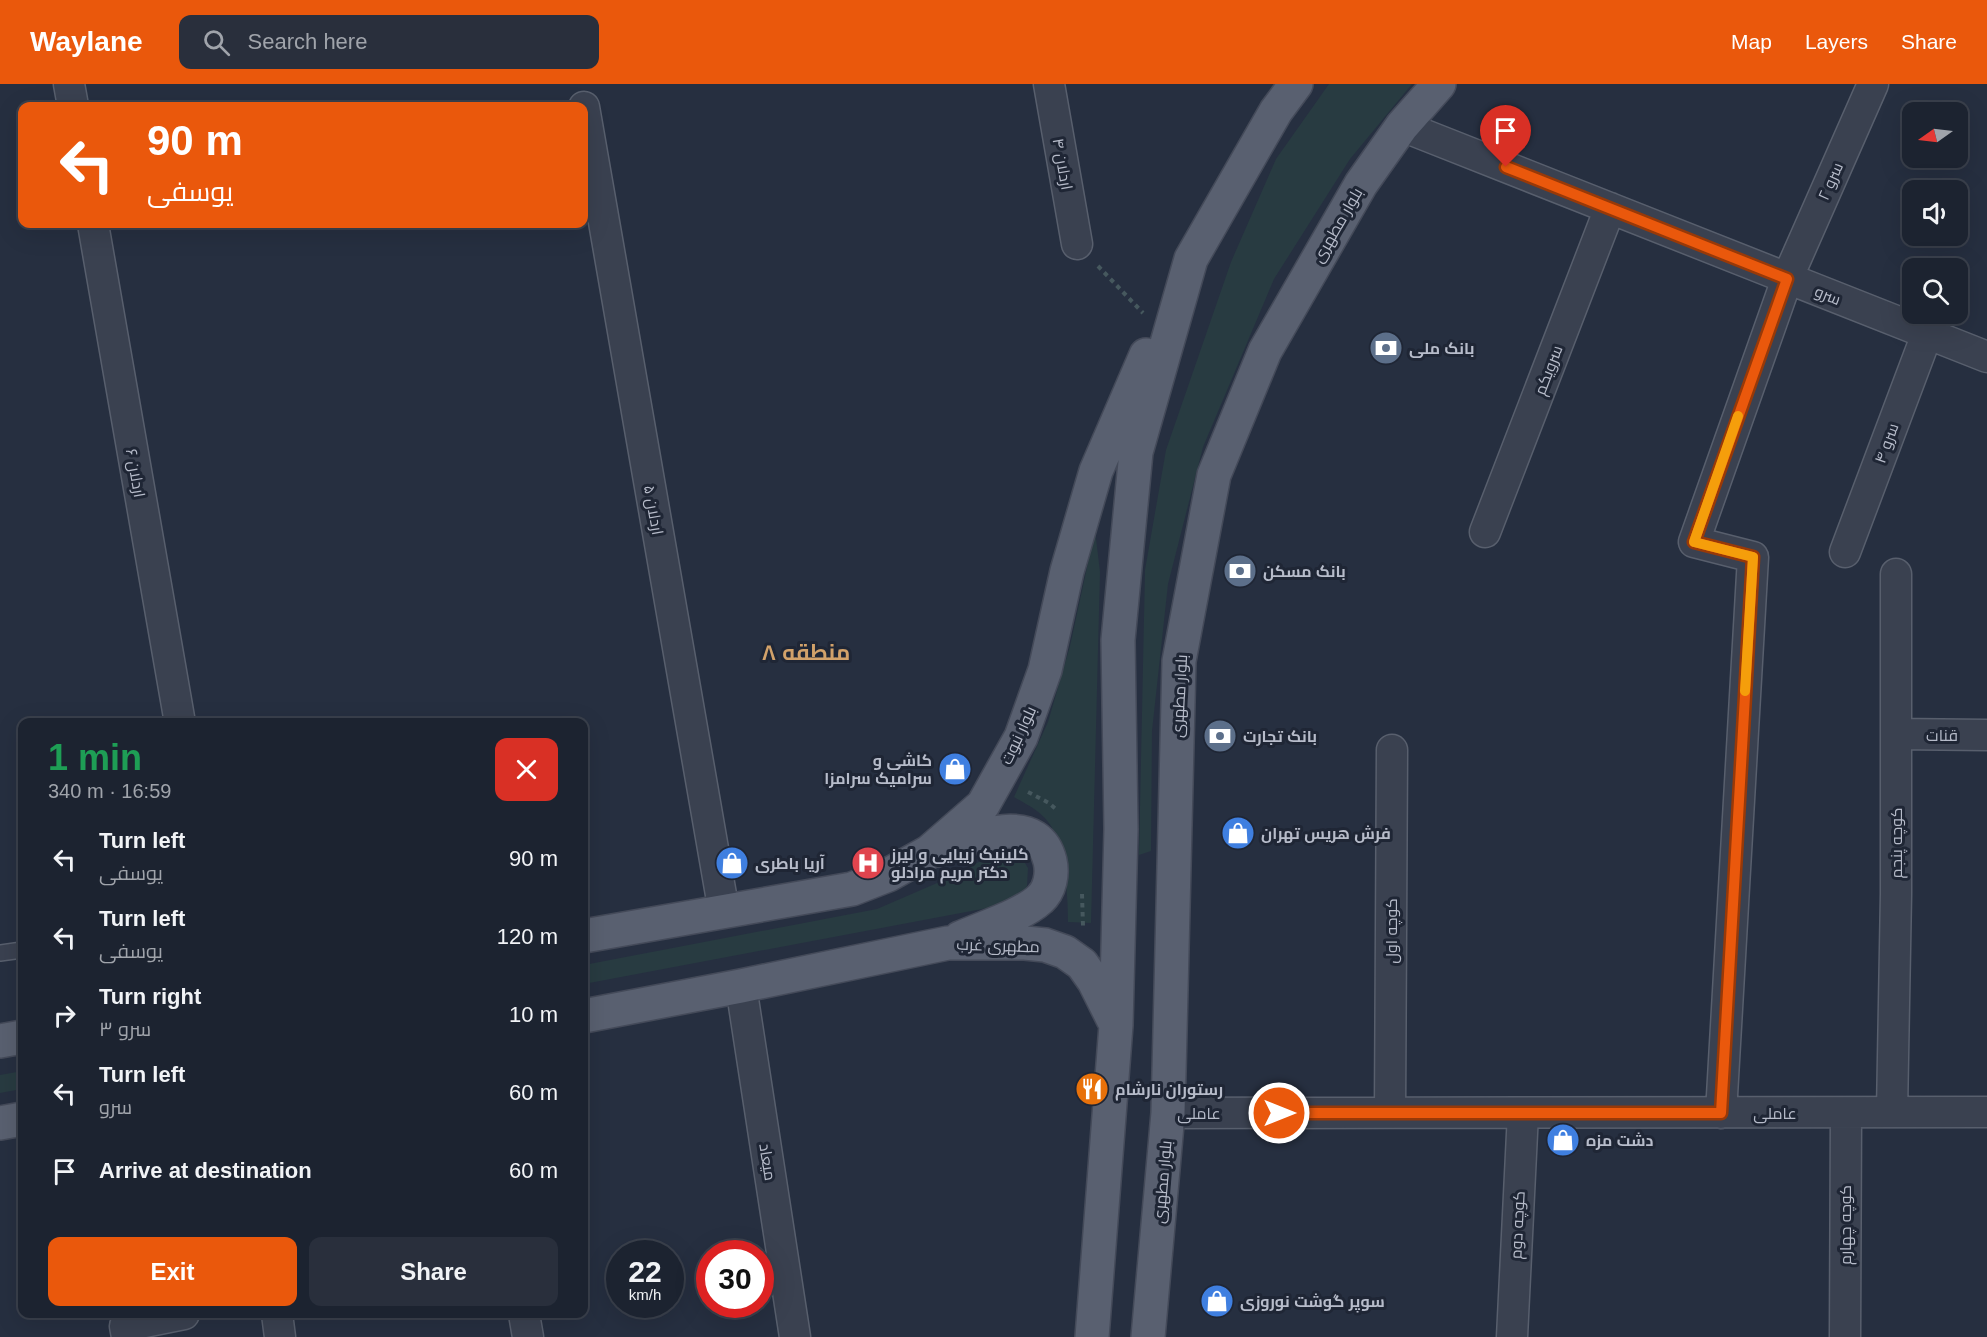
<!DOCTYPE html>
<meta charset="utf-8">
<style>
:root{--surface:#1c2330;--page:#292f3c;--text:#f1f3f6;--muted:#a0a4ab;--line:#3a404c;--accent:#ea580c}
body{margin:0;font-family:Arial,Cairo,sans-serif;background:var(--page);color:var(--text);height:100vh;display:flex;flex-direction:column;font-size:22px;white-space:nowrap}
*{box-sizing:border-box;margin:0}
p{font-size:20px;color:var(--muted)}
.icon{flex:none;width:33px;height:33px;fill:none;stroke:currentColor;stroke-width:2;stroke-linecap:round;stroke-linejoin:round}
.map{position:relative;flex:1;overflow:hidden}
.panel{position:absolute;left:18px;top:634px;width:570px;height:600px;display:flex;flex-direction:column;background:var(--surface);border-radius:12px;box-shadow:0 6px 24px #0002,0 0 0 2px var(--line)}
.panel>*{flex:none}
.banner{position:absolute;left:18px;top:18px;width:570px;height:126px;border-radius:12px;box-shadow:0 6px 24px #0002,0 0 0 2px var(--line);background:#ea580c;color:#fff;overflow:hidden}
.needle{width:39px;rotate:256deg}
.tools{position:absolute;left:1902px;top:18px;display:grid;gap:12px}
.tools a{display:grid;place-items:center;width:66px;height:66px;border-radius:12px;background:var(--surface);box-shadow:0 6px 24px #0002,0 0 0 2px var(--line);font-size:30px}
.speed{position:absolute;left:606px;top:1156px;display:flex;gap:12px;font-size:30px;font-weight:700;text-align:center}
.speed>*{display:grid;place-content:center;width:78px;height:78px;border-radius:50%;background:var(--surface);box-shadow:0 6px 24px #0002,0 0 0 2px var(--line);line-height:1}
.speed small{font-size:15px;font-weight:400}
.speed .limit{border:9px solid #d22;background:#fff;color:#111}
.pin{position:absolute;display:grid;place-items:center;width:51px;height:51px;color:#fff;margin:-62px -26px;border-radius:50% 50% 50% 0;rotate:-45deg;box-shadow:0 0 6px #0007}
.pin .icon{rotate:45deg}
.me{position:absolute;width:66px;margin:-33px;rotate:90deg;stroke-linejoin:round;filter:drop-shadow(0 0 4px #0008)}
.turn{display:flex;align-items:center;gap:21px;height:126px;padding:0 30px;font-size:27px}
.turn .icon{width:78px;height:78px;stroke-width:2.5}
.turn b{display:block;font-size:42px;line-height:51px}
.round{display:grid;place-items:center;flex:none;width:63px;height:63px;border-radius:12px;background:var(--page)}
.summary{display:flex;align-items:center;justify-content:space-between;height:102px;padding:0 30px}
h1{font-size:36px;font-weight:700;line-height:45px;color:#1e9e55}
.primary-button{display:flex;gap:12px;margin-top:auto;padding:12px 30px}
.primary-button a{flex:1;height:69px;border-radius:12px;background:var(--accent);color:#fff;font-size:24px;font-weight:700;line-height:69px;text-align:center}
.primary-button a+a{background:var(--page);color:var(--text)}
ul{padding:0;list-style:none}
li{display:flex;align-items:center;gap:18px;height:78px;padding:0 30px}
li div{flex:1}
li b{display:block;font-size:22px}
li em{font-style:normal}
header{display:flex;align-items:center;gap:36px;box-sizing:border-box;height:84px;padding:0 30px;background:var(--accent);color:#fff}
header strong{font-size:28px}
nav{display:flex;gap:33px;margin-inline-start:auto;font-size:21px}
.search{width:420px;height:54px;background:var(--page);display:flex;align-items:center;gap:15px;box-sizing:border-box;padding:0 21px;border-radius:12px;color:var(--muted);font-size:22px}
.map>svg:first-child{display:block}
</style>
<header>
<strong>Waylane</strong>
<div class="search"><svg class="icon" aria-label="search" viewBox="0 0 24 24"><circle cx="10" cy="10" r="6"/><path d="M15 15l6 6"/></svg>Search here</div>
<nav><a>Map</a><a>Layers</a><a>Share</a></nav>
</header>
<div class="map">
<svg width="1987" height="1253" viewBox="0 0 1987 1253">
<rect width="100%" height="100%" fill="#262f40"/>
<path fill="#283b41" d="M 1329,0 L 1412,0 L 1350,75 L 1274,195 L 1203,363 L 1168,500 L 1152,647 L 1151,767 L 1139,771 L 1145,486 L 1166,366 L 1231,178 L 1276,75 Z
M 1095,446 L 1100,488 L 1091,839 L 1068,838 C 1068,811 1065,766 1051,742 C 1043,728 1028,721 1014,713 L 1048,638 L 1070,562 Z
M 1004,765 L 1020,771 L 1028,784 L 1027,802 L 1018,815 L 998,822 L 584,900 L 584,881 L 877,825 L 944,796 Z
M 22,987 L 22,1005 L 0,1009 L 0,991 Z"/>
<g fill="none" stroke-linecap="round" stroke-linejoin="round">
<defs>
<path id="lane" d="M 0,869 L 22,866"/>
<path id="street" d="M 69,0 L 73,22
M 1049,0 L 1077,160
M 584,23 L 724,828
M 1402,42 L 1987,273
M 93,140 L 180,639
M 1485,448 L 1610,124
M 1845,468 L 1927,250
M 1896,650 L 1987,651
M 741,902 L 795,1253
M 1892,1028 L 1896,810 L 1896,490
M 1168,1029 L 1987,1028
M 1390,1029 L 1392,666
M 1721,1029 L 1753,473 L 1694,458 L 1787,195 L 1873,0
M 277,1230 L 280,1253
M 524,1230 L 528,1253
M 127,1253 L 125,1242 L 184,1230
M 1512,1253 L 1523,1029
M 1845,1253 L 1846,1029"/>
<path id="primary" d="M 937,766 C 970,756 1037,724 1050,777 C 1053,790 1050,806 1040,815 C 1023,831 982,844 960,854
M 584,852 L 852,805 L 888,791 L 929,768 L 983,721 L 1021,653 L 1045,586 L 1067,487 L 1096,387 L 1146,271
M 584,932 L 741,902 L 948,859 L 1025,859 L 1045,861 L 1065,868 L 1082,880 L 1094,897 L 1113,935
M 0,957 L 22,953
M 0,1039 L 22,1035
M 1092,1253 L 1116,941 L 1121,745 L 1118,556 L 1136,368 L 1191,175 L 1276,27 L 1296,0
M 1148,1253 L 1168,1029 L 1179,577 L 1214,391 L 1265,267 L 1361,100 L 1402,42 L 1439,0"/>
</defs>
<use href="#lane" stroke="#585f6d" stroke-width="18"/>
<use href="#street" stroke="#585f6d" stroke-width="33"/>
<use href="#primary" stroke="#444a59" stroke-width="36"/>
<path stroke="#46585e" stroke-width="4" stroke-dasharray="4.5 4.5" stroke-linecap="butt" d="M 1098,182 L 1143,229
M 1028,708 L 1049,719 L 1057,726
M 1082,810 L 1083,842"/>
<use href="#lane" stroke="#3a4150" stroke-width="15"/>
<use href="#street" stroke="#3a4150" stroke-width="30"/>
<use href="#primary" stroke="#596070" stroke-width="33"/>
</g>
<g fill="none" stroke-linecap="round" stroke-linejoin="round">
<defs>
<path id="route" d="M 1279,1029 L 1721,1029 L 1753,473 L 1694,458 L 1787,195 L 1506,83"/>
</defs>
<use href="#route" stroke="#983908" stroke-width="15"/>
<use href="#route" stroke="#ea580c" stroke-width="10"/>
<path stroke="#f59e0b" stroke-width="10" d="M 1738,332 L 1694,458 L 1753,473 L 1745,607"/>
</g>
<defs>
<symbol id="bank-disc" viewBox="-11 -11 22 22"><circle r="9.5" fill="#5c6f8a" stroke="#1f2635"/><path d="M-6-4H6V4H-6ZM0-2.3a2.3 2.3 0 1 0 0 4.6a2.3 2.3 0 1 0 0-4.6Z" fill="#fff"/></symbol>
<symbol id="shop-disc" viewBox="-11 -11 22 22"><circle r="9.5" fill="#3f7fe0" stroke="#1f2635"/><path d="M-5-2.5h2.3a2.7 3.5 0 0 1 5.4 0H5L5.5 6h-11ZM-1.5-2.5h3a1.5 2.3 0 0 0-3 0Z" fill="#fff"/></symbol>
<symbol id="hospital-disc" viewBox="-11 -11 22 22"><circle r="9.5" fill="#e0444e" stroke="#1f2635"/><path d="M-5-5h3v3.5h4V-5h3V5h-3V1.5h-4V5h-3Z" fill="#fff"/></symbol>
<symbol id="restaurant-disc" viewBox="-11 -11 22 22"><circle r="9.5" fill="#e8710a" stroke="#1f2635"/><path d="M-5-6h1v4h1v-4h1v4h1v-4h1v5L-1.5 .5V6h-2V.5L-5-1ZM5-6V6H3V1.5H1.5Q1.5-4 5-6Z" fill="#fff"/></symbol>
</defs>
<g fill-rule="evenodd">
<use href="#bank-disc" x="1367" y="245" width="38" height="38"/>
<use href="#bank-disc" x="1221" y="468" width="38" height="38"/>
<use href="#bank-disc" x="1201" y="633" width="38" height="38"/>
<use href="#shop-disc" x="936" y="666" width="38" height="38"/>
<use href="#shop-disc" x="1219" y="730" width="38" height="38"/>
<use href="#shop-disc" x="713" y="760" width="38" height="38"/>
<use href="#hospital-disc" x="849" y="760" width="38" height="38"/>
<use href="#restaurant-disc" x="1073" y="986" width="38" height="38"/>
<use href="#shop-disc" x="1544" y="1037" width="38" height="38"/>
<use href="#shop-disc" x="1198" y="1198" width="38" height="38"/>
</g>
<g text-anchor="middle" stroke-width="6" stroke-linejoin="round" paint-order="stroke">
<g font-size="16" fill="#b7bcca" stroke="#1f2635">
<text transform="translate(1063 80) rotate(80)" y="6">اردلان ۴</text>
<text transform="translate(1830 97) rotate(-66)" y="6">سرو ۲</text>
<text transform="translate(1337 141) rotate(-60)" y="6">بلوار مطهری</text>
<text transform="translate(1828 211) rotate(22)" y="6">سرو</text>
<text transform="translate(1548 286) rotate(-69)" y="6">سرویکم</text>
<text transform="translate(1886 359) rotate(-70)" y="6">سرو ۴</text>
<text transform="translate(136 389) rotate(80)" y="6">اردلان ۶</text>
<text transform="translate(654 426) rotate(80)" y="6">اردلان ۵</text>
<text transform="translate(1179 612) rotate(-87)" y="6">بلوار مطهری</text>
<text transform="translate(1018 651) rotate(-65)" y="6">بلوار نبوت</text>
<text x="1942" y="657">قنات</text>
<text transform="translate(1896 759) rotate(-90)" y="6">کوچه پنجم</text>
<text transform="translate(1391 847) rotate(-90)" y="6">کوچه اول</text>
<text transform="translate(998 861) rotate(2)" y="6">مطهری غرب</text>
<text x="1199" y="1035">عاملی</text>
<text x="1775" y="1035">عاملی</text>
<text transform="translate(768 1078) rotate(81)" y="6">میعاد</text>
<text transform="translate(1162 1098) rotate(-85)" y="6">بلوار مطهری</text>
<text transform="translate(1517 1141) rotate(-87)" y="6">کوچه دوم</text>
<text transform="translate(1845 1141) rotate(-90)" y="6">کوچه چهارم</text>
</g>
<g font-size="16" font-weight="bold" fill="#b7bcca" stroke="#1f2635" text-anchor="start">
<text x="1409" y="270">بانک ملی</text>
<text x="1263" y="493">بانک مسکن</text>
<text x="1243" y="658">بانک تجارت</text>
<text x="932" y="682" text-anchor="end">کاشی و<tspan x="932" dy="18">سرامیک سرامزا</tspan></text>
<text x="1261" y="755">فرش هریس تهران</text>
<text x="891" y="776">کلینیک زیبایی و لیرز<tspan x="891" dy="18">دکتر مریم مرادلو</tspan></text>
<text x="755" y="785">آریا باطری</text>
<text x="1115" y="1011">رستوران نارشام</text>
<text x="1586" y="1062">دشت مزه</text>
<text x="1240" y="1223">سوپر گوشت نوروزی</text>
</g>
<g font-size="22" font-weight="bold" fill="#d2a26a" stroke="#1f2635">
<text x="806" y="576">منطقه ۸</text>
</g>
</g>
</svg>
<div class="tools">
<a><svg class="needle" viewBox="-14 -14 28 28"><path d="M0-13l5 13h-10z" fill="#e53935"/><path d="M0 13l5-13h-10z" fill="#a0a4ab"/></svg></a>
<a><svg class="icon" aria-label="sound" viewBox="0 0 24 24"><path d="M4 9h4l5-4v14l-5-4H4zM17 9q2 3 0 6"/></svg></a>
<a><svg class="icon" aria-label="search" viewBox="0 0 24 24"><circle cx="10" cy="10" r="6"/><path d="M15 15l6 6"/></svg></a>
</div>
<div class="speed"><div>22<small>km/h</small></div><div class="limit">30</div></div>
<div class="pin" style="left:1506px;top:83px;background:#d93025"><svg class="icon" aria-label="arrive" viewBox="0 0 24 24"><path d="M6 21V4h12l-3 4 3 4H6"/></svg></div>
<svg class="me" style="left:1279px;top:1029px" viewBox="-20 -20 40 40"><circle r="17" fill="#ea580c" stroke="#fff" stroke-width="3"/><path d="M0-11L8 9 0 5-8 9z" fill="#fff"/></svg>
<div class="banner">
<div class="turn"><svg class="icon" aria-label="left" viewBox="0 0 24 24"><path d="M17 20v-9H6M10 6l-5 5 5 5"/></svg><div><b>90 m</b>یوسفی</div></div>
</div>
<section class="panel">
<div class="summary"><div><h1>1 min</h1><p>340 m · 16:59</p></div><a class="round" style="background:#d93025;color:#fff"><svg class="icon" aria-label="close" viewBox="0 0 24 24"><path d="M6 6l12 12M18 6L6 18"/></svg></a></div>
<ul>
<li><svg class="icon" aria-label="left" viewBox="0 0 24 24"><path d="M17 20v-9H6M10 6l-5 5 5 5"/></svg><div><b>Turn left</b><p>یوسفی</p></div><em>90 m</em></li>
<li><svg class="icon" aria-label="left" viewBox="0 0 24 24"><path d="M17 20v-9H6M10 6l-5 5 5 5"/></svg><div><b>Turn left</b><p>یوسفی</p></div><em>120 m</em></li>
<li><svg class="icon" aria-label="right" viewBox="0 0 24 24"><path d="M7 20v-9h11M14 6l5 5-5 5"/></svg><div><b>Turn right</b><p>سرو ۳</p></div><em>10 m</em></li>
<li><svg class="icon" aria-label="left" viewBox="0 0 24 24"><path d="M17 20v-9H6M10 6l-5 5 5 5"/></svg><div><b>Turn left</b><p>سرو</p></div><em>60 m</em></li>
<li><svg class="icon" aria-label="arrive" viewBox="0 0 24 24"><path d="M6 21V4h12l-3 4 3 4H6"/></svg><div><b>Arrive at destination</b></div><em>60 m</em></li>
</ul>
<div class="primary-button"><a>Exit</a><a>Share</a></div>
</section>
</div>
